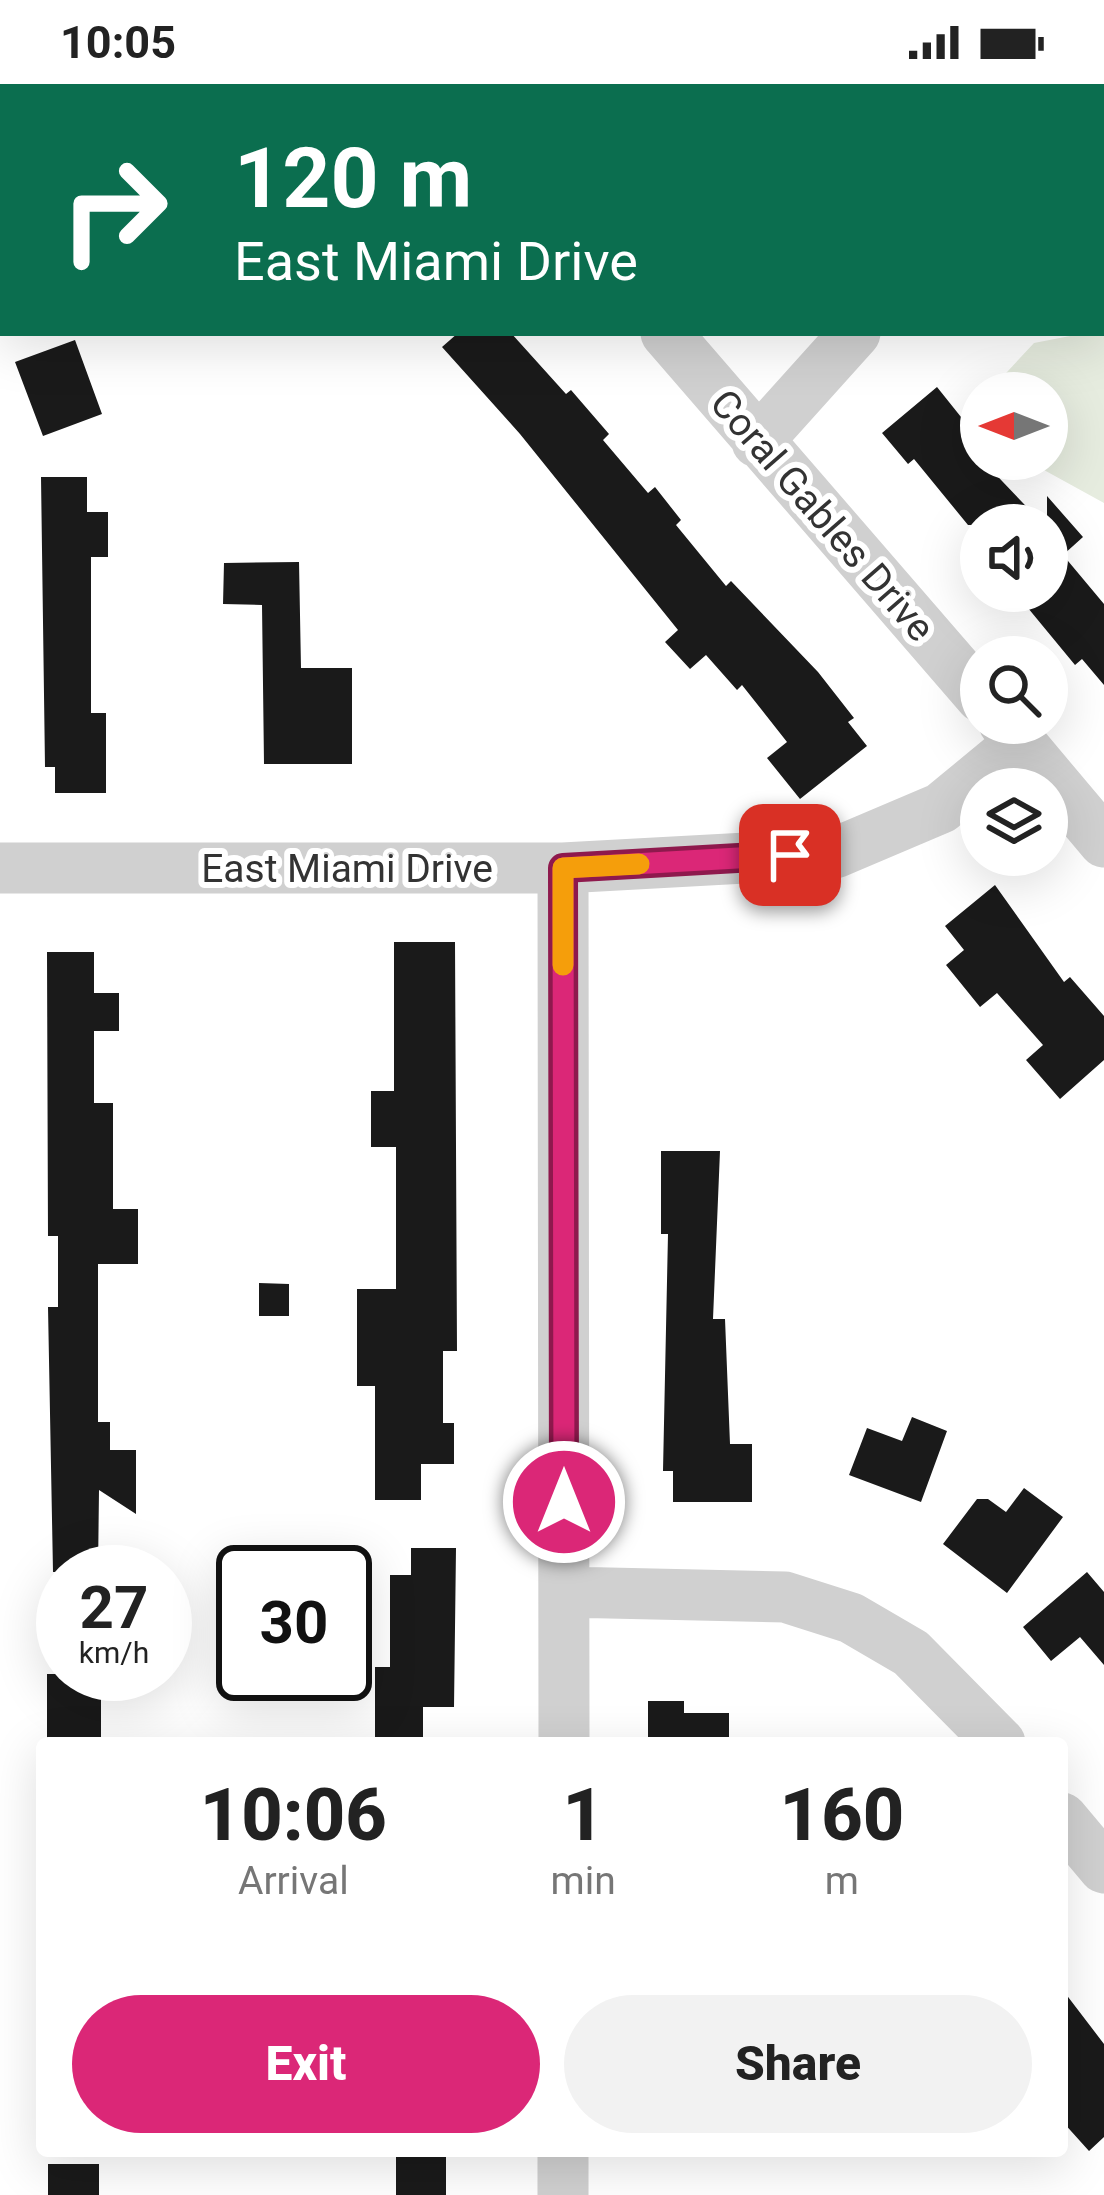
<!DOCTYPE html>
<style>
:root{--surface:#fff;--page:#f2f2f2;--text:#222;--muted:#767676;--accent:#db2777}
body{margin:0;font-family:Roboto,sans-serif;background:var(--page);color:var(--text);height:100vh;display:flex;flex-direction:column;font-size:45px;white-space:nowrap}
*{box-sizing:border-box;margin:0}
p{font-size:39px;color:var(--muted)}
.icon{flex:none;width:66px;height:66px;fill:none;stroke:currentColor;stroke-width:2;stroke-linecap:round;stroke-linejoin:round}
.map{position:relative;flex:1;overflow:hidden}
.drawer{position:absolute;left:36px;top:1653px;width:1032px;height:420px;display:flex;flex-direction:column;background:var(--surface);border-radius:12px;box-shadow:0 12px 48px #0002}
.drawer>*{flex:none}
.guide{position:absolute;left:0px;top:0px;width:1104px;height:252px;box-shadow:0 12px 48px #0002;background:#0b6e4f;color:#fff;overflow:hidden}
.needle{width:78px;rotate:270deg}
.tools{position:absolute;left:960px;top:288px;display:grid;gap:24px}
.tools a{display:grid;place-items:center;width:108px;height:108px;border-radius:50%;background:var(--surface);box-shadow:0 12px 48px #0002;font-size:60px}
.speed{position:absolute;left:36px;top:1461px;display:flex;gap:24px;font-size:60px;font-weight:700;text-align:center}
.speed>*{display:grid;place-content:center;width:156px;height:156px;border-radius:50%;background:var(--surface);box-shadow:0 12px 48px #0002;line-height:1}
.speed small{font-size:30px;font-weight:400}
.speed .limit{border:6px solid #111;border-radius:18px;background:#fff;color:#111}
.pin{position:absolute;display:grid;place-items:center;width:102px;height:102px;color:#fff;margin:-51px;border-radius:24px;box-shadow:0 6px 18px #0006}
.me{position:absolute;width:132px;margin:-66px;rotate:0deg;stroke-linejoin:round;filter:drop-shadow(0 0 9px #0008)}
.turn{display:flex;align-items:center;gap:42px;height:252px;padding:0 36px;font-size:54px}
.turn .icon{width:156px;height:156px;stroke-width:2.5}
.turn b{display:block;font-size:84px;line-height:102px}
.eta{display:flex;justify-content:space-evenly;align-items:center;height:204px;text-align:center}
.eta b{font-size:72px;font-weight:800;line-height:84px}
.primary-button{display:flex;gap:24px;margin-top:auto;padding:24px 36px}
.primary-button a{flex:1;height:138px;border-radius:72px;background:var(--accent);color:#fff;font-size:48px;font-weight:800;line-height:138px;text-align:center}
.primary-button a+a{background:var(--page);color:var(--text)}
.status{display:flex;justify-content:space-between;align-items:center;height:84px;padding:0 60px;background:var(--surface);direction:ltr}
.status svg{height:33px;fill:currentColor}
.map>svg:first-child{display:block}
</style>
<div class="status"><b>10:05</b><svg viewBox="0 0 49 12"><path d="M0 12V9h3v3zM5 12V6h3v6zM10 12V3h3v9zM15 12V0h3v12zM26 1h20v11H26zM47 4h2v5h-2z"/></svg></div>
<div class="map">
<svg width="1104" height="2111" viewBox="0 0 1104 2111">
<rect width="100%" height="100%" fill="#fff"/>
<path fill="#e6ecdf" d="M 1101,246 L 1104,246 L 1104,419 L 1024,375 L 1047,375 L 1047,309 L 995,309 L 993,303 L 1034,259 Z"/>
<path fill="#1a1a1a" d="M 458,249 L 511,249 L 566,310 L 571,306 L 609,350 L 603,356 L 648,409 L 655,403 L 681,436 L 676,441 L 726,502 L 731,497 L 818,588 L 854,634 L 848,638 L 867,662 L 800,715 L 767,674 L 787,658 L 742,601 L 737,606 L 706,571 L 690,585 L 665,558 L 678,546 L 520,350 L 442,263 Z
M 75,256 L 102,330 L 43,352 L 15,278 Z
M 937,303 L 981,358 L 981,375 L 1044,441 L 968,441 L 914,375 L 908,380 L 882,349 Z
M 41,393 L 87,393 L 87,428 L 108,428 L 108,473 L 91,473 L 91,629 L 106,629 L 106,709 L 55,709 L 55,683 L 45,683 Z
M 1047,412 L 1083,453 L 1063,471 L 1104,520 L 1104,601 L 1082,575 L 1075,581 L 1014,507 L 1047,507 Z
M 299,478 L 301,584 L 352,584 L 352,680 L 264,680 L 262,521 L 223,520 L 224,479 Z
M 995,801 L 1064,898 L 1070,893 L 1104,932 L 1104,976 L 1060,1015 L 1026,976 L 1043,961 L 997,909 L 980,923 L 946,881 L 964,866 L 945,842 Z
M 394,858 L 455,858 L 457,1267 L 443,1267 L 443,1339 L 454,1339 L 454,1380 L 421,1380 L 421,1416 L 375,1416 L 375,1302 L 357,1302 L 357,1205 L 396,1205 L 396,1063 L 371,1063 L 371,1007 L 394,1007 Z
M 47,868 L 94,868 L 94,909 L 119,909 L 119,947 L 94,947 L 94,1019 L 113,1019 L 113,1125 L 138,1125 L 138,1180 L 98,1180 L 98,1338 L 110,1338 L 110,1366 L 136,1366 L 136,1430 L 99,1406 L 98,1488 L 53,1488 L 48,1223 L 58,1223 L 58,1152 L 48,1152 Z
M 661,1067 L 720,1067 L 713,1235 L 725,1235 L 730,1360 L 752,1360 L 752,1418 L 673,1418 L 673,1387 L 663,1387 L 668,1150 L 661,1150 Z
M 259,1199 L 289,1200 L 289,1232 L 259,1232 Z
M 912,1333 L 947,1347 L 921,1418 L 849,1391 L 867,1344 L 902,1357 Z
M 1024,1404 L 1063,1433 L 1007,1509 L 943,1460 L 977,1415 L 988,1415 L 1006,1428 Z
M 411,1464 L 456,1464 L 454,1623 L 423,1623 L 423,1659 L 375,1659 L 375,1583 L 390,1583 L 390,1491 L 411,1491 Z
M 1087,1488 L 1104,1508 L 1104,1581 L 1080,1553 L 1051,1577 L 1023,1543 Z
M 47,1590 L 101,1590 L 101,1659 L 47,1659 Z
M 648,1617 L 684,1617 L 684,1629 L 729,1629 L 729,1659 L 648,1659 Z
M 1062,1905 L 1104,1960 L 1104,2053 L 1089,2067 L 1062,2037 Z
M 396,2069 L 446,2069 L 446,2111 L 396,2111 Z
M 48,2080 L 99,2080 L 99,2111 L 48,2111 Z"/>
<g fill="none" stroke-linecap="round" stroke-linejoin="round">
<path stroke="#d0d0d0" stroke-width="51" d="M 459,0 L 462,3
M 925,0 L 925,3
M 666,249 L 981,613
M 757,358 L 855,249
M 1004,639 L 1104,758
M 0,784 L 563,784 L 835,769 L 941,724 L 1021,658
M 563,784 L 564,1659
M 565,1508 L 785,1513 L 851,1534 L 911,1569 L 1000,1659
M 1062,1734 L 1104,1784
M 563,2111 L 563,2067"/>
</g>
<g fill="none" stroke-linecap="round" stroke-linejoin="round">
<defs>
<path id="route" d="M 564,1418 L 563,784 L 790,771"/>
</defs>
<use href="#route" stroke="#8e194d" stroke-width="30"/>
<use href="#route" stroke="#db2777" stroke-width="21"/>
<path stroke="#f59e0b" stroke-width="21" d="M 563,881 L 563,784 L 639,780"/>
</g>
<g text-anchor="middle" stroke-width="12" stroke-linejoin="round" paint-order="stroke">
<g font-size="39" fill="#333" stroke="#fff">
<text transform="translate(823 431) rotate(49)" y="14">Coral Gables Drive</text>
<text x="347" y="798">East Miami Drive</text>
</g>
</g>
</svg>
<div class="tools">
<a><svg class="needle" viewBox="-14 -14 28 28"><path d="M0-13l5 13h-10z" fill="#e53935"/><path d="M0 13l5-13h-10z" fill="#767676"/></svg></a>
<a><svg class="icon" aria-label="sound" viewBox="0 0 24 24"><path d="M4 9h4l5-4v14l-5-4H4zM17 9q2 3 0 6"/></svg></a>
<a><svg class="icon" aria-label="search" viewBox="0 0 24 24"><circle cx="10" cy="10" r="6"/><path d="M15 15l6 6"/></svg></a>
<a><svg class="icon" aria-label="layers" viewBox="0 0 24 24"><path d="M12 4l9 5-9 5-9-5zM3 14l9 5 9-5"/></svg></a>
</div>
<div class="speed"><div>27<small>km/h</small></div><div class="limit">30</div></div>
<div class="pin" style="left:790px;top:771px;background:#d93025"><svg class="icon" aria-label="arrive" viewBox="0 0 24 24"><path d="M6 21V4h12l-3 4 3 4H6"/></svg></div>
<svg class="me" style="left:564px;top:1418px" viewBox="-20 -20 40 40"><circle r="17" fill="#db2777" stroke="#fff" stroke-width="3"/><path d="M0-11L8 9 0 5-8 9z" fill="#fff"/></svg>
<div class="guide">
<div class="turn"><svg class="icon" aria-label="right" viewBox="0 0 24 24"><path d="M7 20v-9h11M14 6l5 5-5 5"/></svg><div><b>120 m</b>East Miami Drive</div></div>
</div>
<section class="drawer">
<div class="eta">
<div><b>10:06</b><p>Arrival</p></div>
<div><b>1</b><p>min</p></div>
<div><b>160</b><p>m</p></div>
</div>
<div class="primary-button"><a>Exit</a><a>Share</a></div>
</section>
</div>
